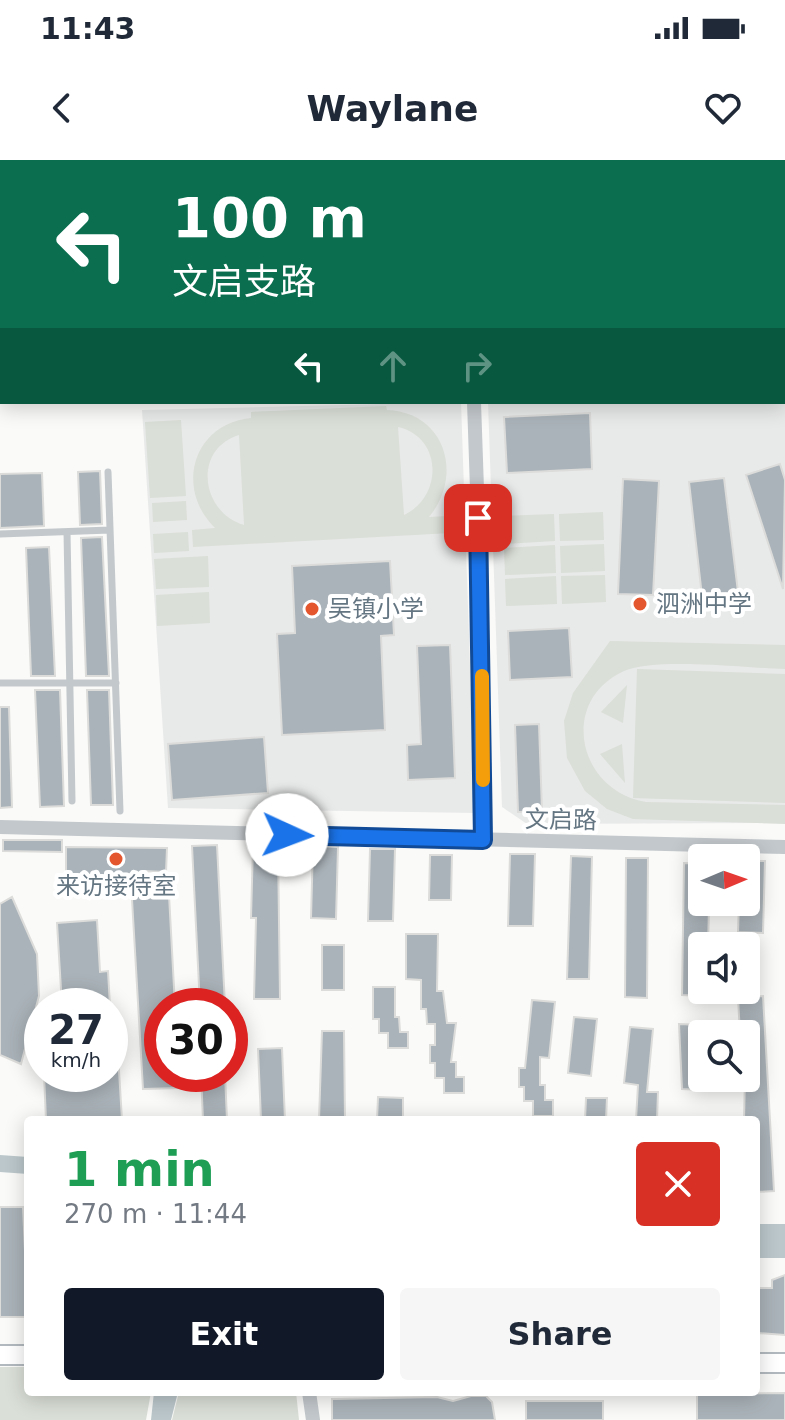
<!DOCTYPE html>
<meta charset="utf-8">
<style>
:root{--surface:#fff;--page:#f6f6f7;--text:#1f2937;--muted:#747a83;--accent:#111827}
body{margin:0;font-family:"DejaVu Sans","Noto Sans SC",sans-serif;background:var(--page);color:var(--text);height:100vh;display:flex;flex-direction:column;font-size:30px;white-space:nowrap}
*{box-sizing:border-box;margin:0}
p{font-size:26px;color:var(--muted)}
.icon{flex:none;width:44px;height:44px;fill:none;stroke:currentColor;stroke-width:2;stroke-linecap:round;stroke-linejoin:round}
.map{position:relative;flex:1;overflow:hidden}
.side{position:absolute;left:24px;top:956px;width:736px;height:280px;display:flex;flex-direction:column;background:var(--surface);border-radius:8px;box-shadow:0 4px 20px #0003}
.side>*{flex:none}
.banner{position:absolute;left:0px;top:0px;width:786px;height:244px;box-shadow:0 4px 20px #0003;background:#0b6e4f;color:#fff;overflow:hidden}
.needle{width:52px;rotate:88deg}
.controls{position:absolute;left:688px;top:684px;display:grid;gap:16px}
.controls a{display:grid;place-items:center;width:72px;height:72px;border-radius:8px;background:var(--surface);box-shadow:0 4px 20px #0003;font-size:40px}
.speed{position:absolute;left:24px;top:828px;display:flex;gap:16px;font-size:40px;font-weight:700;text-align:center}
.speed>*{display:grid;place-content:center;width:104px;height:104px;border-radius:50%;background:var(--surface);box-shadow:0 4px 20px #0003;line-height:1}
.speed small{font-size:20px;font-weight:400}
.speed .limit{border:12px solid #d22;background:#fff;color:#111}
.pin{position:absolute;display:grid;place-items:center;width:68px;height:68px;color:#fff;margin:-34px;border-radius:16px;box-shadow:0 4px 12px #0006}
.me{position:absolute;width:88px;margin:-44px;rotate:92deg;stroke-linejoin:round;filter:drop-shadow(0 0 6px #0008)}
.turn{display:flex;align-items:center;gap:28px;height:168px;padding:0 40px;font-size:36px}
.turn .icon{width:104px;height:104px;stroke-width:2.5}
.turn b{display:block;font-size:56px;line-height:68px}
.lanes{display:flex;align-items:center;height:76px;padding:0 40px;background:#0003;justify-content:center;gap:40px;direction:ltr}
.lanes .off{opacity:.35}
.round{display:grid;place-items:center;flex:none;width:84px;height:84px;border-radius:8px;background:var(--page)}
.overview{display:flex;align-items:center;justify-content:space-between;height:136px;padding:0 40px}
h1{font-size:48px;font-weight:700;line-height:60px;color:#1e9e55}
.action{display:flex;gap:16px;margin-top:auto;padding:16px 40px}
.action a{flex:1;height:92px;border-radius:8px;background:var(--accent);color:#fff;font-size:32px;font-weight:700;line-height:92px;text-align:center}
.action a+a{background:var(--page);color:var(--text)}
.status{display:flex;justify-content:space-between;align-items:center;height:56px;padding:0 40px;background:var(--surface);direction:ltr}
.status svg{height:22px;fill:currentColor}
header{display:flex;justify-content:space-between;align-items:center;height:104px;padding:0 40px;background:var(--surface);font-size:36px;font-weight:700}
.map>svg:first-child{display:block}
</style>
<div class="status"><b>11:43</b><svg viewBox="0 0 49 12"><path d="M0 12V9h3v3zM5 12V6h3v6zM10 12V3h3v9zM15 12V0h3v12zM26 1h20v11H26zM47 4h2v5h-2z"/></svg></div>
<header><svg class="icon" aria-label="back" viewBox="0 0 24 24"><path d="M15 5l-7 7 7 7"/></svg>Waylane<svg class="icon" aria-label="heart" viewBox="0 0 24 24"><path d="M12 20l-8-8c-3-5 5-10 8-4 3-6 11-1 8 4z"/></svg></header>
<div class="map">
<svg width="785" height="1260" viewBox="0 0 785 1260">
<rect width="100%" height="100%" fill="#fafaf8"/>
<path fill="#e8e9e9" d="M 785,225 L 785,663 L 527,664 L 502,647 L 488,242 L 784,242 Z
M 461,242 L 475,653 L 168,648 L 142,250 Z"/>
<path fill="#dadfd7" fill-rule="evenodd" d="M 386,246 L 387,250 C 445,252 464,315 429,357 L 468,355 L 469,372 L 193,387 L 192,370 L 215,368 C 175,329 192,264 251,258 L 251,252 ZM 398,267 C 443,277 443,337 404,355 ZM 239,275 L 244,364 L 244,365 C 200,352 193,289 239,275 Z
M 181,260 L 186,336 L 150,338 L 145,262 Z
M 186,341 L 187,360 L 153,362 L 152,343 Z
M 603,352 L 604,380 L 560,381 L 559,354 Z
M 554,354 L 555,381 L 504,384 L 503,356 Z
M 188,372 L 189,391 L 154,393 L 153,374 Z
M 604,384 L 605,411 L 561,413 L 560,386 Z
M 555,385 L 556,413 L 505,415 L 504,388 Z
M 208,396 L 209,427 L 156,429 L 154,399 Z
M 605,415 L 606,442 L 562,444 L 561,416 Z
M 556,416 L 557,444 L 506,446 L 505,419 Z
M 209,432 L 210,463 L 157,466 L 156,435 Z
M 610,481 L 785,485 L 785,509 C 748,508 655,497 624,511 C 558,541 578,631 646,642 L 785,645 L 785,664 L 633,659 L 607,649 L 585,631 L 567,598 L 564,561 L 573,533 Z
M 637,509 L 785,514 L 785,643 L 633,638 Z
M 627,525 L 623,563 L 601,552 Z
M 622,584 L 625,623 L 600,594 Z
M 0,1207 L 28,1207 L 28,1232 L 151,1232 L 146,1260 L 0,1260 Z
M 179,1232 L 296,1232 L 299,1260 L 172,1260 Z"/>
<path fill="#bbc7cb" d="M 0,995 L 28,997 L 28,1014 L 0,1012 Z
M 756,1064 L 785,1064 L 785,1098 L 756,1098 Z
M 154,1232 L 178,1232 L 171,1260 L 151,1260 Z"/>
<path fill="#aab3b9" stroke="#dcdcda" stroke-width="2" d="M 590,253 L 592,309 L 507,313 L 504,257 Z
M 780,304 L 785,320 L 783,429 L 746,315 Z
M 100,311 L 102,364 L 80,365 L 78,312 Z
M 42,313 L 44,366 L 0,368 L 0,314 Z
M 724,318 L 738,432 L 702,436 L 689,322 Z
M 623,319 L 659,321 L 653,435 L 618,434 Z
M 102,377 L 109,516 L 86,516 L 81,378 Z
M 49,387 L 55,516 L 31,516 L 26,388 Z
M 390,401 L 394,475 L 381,476 L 385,570 L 282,575 L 277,474 L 295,473 L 292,406 Z
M 569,468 L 572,517 L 510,520 L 508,471 Z
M 450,485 L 455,618 L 408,620 L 407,585 L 421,584 L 417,486 Z
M 35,530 L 60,530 L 64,646 L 40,647 Z
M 87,530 L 109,530 L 113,645 L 91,645 Z
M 0,547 L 9,547 L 12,647 L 0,648 Z
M 539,564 L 542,651 L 518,652 L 515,565 Z
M 264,577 L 268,633 L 172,640 L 168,584 Z
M 3,680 L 62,680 L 62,692 L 3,691 Z
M 217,685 L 225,846 L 200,846 L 192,686 Z
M 253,686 L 278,686 L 280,839 L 254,839 L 256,758 L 251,758 Z
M 313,686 L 338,687 L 336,759 L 311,758 Z
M 66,687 L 167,688 L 166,712 L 145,711 L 147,736 L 169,735 L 175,846 L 162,846 L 162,914 L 179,914 L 180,928 L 143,929 L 131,722 L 66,726 Z
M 370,689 L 395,689 L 393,761 L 368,761 Z
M 510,694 L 535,694 L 533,766 L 508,766 Z
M 430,695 L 452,695 L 451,740 L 429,740 Z
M 571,696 L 592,697 L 589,819 L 567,819 Z
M 626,698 L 648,698 L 647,838 L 625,837 Z
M 746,701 L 765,701 L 763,773 L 738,772 L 739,742 L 746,742 Z
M 684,703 L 702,704 L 702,748 L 709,748 L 708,786 L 702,786 L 702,836 L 682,835 Z
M 12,737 L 37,794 L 39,836 L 21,904 L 0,895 L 0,744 Z
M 97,760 L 100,812 L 108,811 L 110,846 L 62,846 L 57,763 Z
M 406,774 L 438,774 L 437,831 L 443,831 L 447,863 L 456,863 L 451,902 L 456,902 L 456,917 L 464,917 L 464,933 L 444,933 L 444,918 L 435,918 L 435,903 L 430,903 L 430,885 L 435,885 L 435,864 L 427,864 L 426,849 L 421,849 L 421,820 L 406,819 Z
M 322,785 L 344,785 L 344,830 L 322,830 Z
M 373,827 L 395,827 L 395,857 L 399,857 L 400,872 L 408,872 L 408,888 L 388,888 L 388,873 L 379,873 L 379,859 L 373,859 Z
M 763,836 L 774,1031 L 756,1032 L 756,960 L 744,960 L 746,874 L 740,874 L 738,838 Z
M 532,840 L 555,842 L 549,898 L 540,897 L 540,925 L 545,925 L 545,940 L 553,940 L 553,956 L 533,956 L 533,941 L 524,941 L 524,927 L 519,927 L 519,908 L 525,908 Z
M 574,857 L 597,859 L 591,916 L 568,913 Z
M 679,864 L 700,865 L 702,930 L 682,929 Z
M 630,867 L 653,869 L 647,932 L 658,932 L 657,960 L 636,960 L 638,925 L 624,923 Z
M 322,871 L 344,871 L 345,960 L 319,960 Z
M 282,888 L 285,960 L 261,960 L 258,889 Z
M 110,894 L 118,894 L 122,960 L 46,960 L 44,914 L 110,914 Z
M 201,914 L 225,914 L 227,960 L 203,960 Z
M 378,937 L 403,938 L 403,960 L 377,960 Z
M 586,938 L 607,938 L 606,960 L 585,960 Z
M 0,1047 L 23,1047 L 28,1157 L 0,1157 Z
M 785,1115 L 785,1175 L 757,1173 L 756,1128 L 772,1128 L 772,1120 Z
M 785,1233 L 785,1260 L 697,1260 L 697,1234 Z
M 471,1236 L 486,1236 L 492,1242 L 495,1260 L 332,1260 L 332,1239 L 437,1237 L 453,1241 Z
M 526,1241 L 603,1241 L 603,1260 L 526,1260 Z"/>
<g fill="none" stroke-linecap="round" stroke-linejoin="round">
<defs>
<path id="secondary" d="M 784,184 L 785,184
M 784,204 L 785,204
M 0,212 L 2,212
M 0,228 L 2,228
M 0,1195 L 28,1195
M 756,1203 L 785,1203"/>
</defs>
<use href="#secondary" stroke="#b3babf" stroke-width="22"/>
<path stroke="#c3c8cc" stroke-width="7" d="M 114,0 L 114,2
M 154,0 L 154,2
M 197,0 L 197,2
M 244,0 L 244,2
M 289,0 L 289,2
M 366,0 L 366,2
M 459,0 L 459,2
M 108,312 L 120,651
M 67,372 L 72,641
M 0,374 L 110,370
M 0,523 L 116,523"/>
<path stroke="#c3c8cc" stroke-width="14" d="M 474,242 L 482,474 L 483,680
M 0,667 L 785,687
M 309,1232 L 313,1260"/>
<use href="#secondary" stroke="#fff" stroke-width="18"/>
</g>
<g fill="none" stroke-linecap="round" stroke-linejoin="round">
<defs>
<path id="route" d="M 287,675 L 483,680 L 478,358"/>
</defs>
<use href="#route" stroke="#114b97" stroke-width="20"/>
<use href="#route" stroke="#1a73e8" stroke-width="14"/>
<path stroke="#f59e0b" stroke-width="14" d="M 482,516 L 483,620"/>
</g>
<g fill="#e4572e" stroke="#fff" stroke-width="3">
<circle cx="640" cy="444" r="8"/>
<circle cx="312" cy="449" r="8"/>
<circle cx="116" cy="699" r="8"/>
</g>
<g text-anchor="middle" stroke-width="8" stroke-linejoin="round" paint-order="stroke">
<g font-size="24" fill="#657683" stroke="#fff" text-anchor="start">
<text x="656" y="452">泗洲中学</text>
<text x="328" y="457">吴镇小学</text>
<text x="116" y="734" text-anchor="middle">来访接待室</text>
</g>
<g font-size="24" fill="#657683" stroke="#fff">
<text transform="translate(561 660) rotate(1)" y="8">文启路</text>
</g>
</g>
</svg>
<div class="controls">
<a><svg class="needle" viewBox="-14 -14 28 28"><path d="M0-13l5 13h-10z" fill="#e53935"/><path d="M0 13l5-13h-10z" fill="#747a83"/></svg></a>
<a><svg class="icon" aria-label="sound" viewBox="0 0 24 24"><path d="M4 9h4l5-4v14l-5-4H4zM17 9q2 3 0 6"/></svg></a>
<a><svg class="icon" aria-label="search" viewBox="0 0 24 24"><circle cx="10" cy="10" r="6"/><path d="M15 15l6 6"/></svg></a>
</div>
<div class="speed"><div>27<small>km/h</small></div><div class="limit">30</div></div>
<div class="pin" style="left:478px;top:358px;background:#d93025"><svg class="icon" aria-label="arrive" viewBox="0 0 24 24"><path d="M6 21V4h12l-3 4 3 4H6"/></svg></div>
<svg class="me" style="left:287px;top:675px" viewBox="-20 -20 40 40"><circle r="19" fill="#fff"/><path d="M0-13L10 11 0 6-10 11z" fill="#1a73e8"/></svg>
<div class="banner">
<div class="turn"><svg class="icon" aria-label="left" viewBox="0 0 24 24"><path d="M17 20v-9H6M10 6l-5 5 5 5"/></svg><div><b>100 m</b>文启支路</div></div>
<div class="lanes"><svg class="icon" aria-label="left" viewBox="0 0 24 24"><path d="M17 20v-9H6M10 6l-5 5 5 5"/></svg><svg class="icon off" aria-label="ahead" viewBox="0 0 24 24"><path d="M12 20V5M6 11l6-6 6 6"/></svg><svg class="icon off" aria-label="right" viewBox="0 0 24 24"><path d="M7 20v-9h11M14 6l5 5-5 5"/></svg></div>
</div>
<section class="side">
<div class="overview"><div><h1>1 min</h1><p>270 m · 11:44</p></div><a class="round" style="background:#d93025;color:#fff"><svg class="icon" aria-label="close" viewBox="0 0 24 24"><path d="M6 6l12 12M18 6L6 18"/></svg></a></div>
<div class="action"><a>Exit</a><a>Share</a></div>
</section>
</div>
